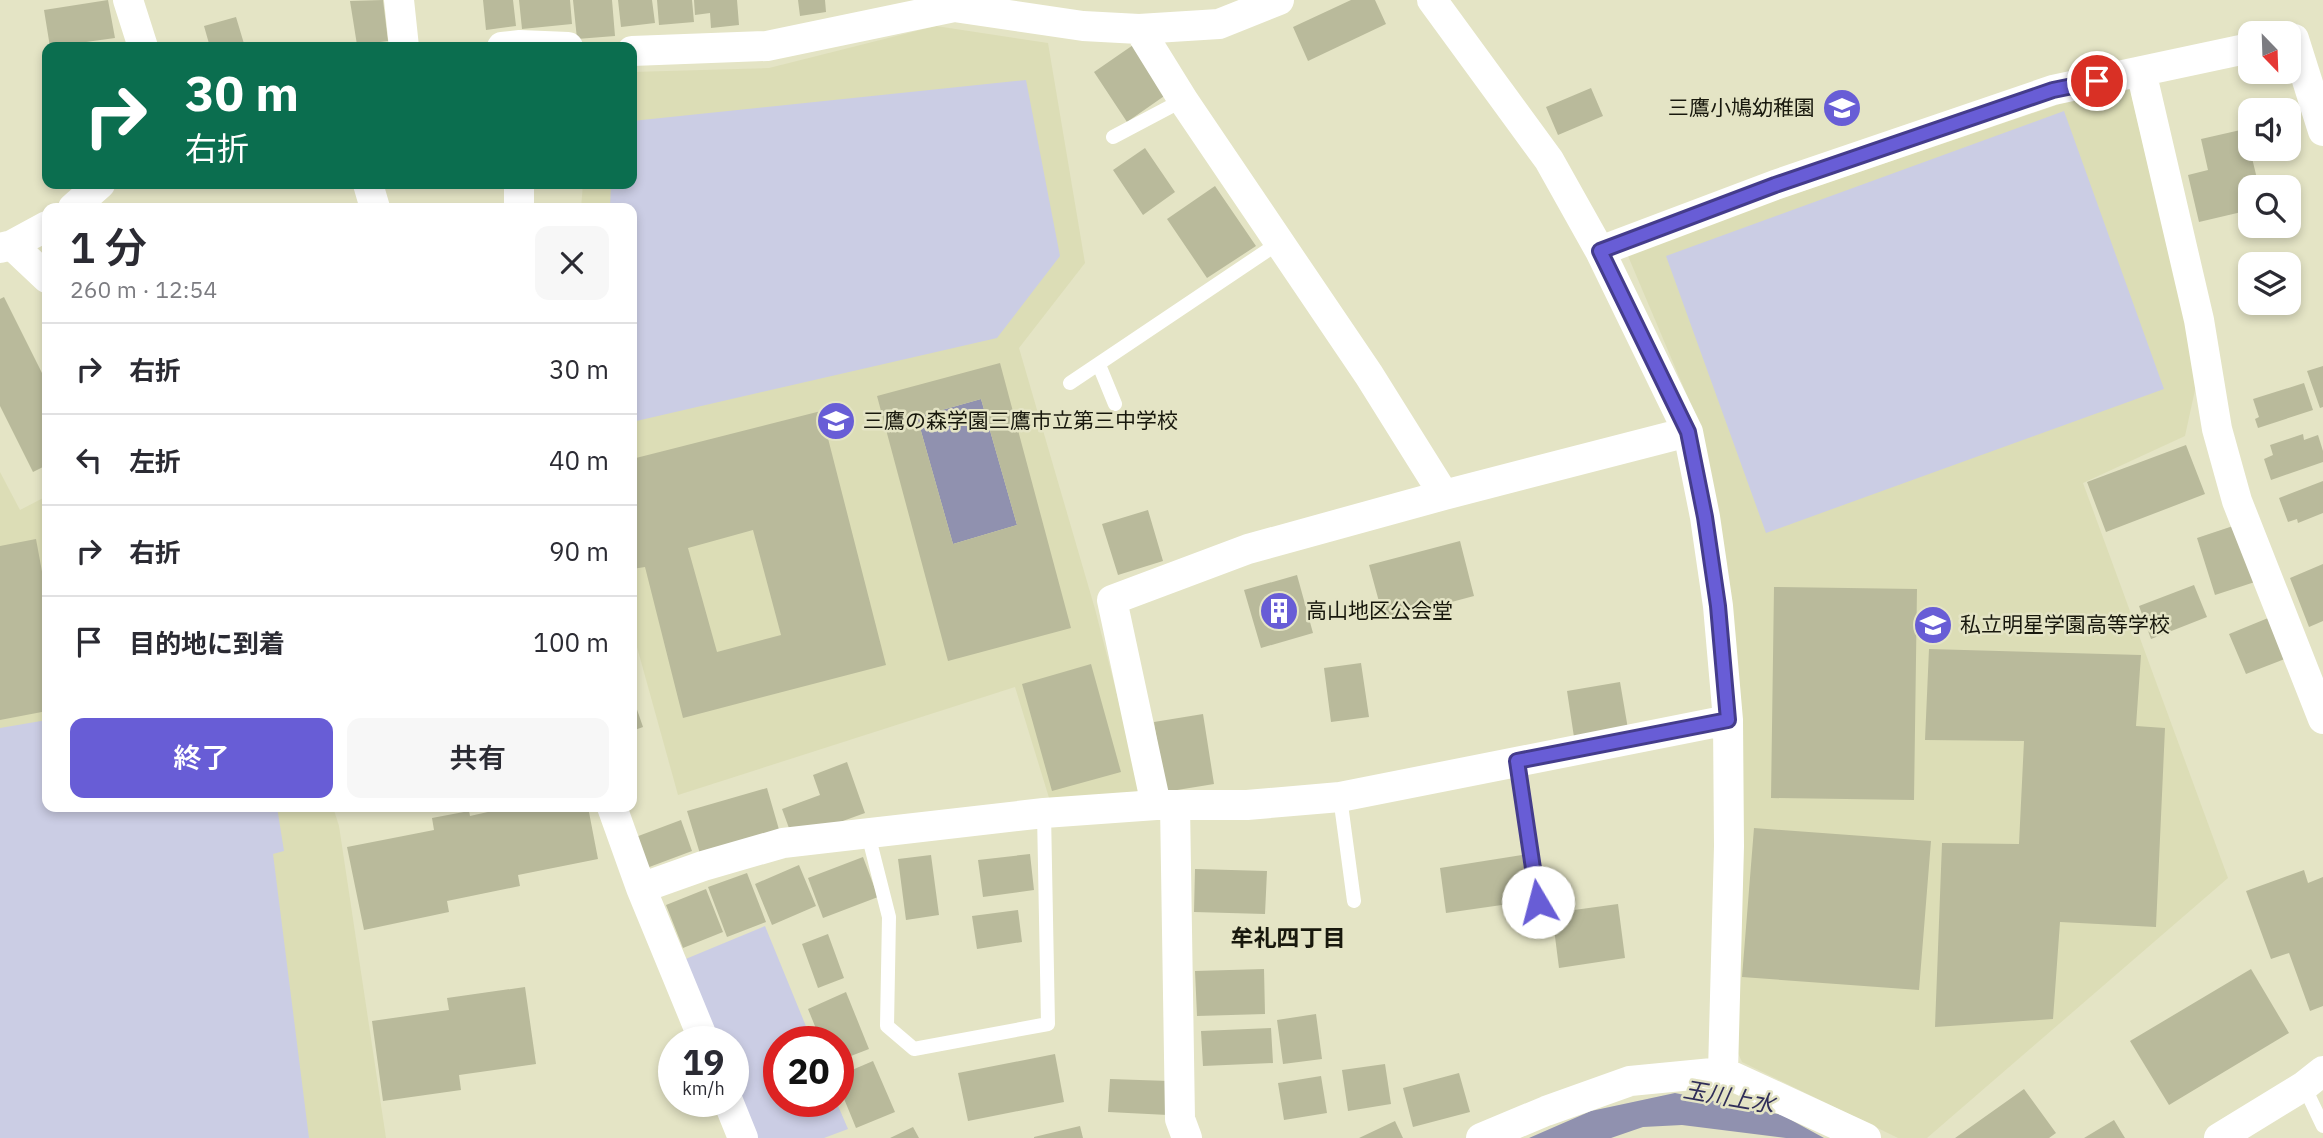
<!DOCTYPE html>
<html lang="ja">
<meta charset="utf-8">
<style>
:root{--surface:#fff;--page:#f7f7f7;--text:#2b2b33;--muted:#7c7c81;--line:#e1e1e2;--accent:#685dd6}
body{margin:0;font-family:"IBM Plex Sans","Noto Sans JP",sans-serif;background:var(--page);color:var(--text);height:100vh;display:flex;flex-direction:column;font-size:26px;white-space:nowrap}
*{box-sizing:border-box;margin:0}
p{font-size:23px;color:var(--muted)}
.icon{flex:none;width:38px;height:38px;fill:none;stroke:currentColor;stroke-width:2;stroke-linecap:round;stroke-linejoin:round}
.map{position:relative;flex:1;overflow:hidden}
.drawer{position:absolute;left:42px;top:203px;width:595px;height:609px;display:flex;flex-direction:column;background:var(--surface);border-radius:14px;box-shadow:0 4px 10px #0003}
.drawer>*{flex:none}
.guide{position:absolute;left:42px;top:42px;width:595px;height:147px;border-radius:14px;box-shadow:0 4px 10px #0003;background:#0b6e4f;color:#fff;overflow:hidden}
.needle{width:46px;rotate:157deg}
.buttons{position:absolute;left:2238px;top:21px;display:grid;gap:14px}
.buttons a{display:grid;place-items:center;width:63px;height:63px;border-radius:14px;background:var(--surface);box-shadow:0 4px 10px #0003;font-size:35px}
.speed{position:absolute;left:658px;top:1026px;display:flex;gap:14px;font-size:35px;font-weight:700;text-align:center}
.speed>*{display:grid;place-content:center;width:91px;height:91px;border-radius:50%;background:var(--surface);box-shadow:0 4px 10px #0003;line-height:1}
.speed small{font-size:18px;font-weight:400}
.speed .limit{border:10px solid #d22;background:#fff;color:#111}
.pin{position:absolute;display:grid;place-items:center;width:60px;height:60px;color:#fff;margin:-30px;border:4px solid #fff;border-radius:50%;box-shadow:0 2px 7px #0007}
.me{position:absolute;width:77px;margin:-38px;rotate:352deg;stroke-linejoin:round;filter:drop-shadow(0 0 5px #0008)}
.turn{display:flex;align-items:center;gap:24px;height:147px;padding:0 28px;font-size:32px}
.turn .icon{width:91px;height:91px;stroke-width:2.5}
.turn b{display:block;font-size:49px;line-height:60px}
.round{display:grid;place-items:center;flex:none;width:74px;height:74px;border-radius:14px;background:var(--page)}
.summary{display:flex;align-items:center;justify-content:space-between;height:119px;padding:0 28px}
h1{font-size:42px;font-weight:600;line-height:52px}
.cta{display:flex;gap:14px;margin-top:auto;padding:14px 28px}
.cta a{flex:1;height:80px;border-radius:14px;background:var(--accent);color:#fff;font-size:28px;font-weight:600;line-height:80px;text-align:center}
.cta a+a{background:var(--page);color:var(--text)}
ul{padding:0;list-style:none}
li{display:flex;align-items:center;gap:21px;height:91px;padding:0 28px;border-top:2px solid var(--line)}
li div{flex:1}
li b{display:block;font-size:26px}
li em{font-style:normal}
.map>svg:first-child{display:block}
</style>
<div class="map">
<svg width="2323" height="1138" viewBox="0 0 2323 1138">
<rect width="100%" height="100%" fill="#e4e4c5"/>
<path fill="#dcddb6" d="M 936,26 L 1048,43 L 1085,263 L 1019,348 L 1095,609 L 1141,788 L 1135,793 L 1050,801 L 1015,687 L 678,795 L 632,629 L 632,208 L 581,208 L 583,184 L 632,184 L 632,72 L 769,68 Z
M 2128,81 L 2198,376 L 2185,436 L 2083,483 L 2228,878 L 1927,1138 L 1898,1138 L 1742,1062 L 1732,1040 L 1700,426 L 1628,256 L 1667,237 Z
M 0,472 L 20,510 L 47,496 L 47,807 L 333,807 L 339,826 L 386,1138 L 0,1138 Z"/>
<path fill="#cbcde4" d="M 1026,80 L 1060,256 L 997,338 L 632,422 L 632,208 L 610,208 L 611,184 L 632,184 L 632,121 Z
M 2064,111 L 2164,389 L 1766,533 L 1666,256 Z
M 47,720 L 47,807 L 277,807 L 284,851 L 273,854 L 309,1138 L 0,1138 L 0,728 Z
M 765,926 L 812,1041 L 779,1041 L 779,1101 L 836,1101 L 848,1129 L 824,1138 L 747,1138 L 733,1101 L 733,1041 L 708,1041 L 676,963 Z"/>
<path fill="#9091af" d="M 981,399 L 1017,525 L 953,544 L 917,417 Z
M 1675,1093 L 1782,1115 L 1824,1138 L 1786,1138 L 1682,1125 L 1643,1127 L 1611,1138 L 1529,1138 L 1591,1111 Z"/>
<path fill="#b9ba9b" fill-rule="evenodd" d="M 108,0 L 115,38 L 50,47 L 44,10 Z
M 383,0 L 388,41 L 357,45 L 350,1 Z
M 483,0 L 513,0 L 516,26 L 486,30 Z
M 519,0 L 570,0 L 572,24 L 522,29 Z
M 573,0 L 612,0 L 615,36 L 577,39 Z
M 618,0 L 652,0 L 655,23 L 621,27 Z
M 657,0 L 692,0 L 694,22 L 659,25 Z
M 694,0 L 737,0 L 739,25 L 711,28 L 710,13 L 695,15 Z
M 798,0 L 825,0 L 826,12 L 800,16 Z
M 1351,0 L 1375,0 L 1386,24 L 1308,61 L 1293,27 Z
M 236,17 L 245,47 L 210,47 L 204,26 Z
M 1136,43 L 1170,92 L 1127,122 L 1094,72 Z
M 1591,88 L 1603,116 L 1558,135 L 1546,107 Z
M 2245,129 L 2259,187 L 2250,187 L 2250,210 L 2199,222 L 2188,175 L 2208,170 L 2201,139 Z
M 1145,148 L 1175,192 L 1143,215 L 1113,170 Z
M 383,184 L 402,184 L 402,185 L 384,189 Z
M 1215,186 L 1256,246 L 1207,278 L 1167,219 Z
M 4,297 L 47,383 L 47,465 L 33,472 L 0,406 L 0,299 Z
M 1000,363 L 1071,628 L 948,661 L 877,396 ZM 981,399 L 1017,525 L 953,544 L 917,417 Z
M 2323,366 L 2323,407 L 2320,408 L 2307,371 Z
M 2304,383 L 2313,410 L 2258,428 L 2255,419 L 2259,417 L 2253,399 Z
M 821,411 L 886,665 L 683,718 L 645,567 L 632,569 L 632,459 ZM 753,530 L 781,635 L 717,652 L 688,548 Z
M 2303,434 L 2304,440 L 2318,435 L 2323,451 L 2323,462 L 2271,480 L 2264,459 L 2273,455 L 2270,445 Z
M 2186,445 L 2205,494 L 2106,532 L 2087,482 Z
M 2323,481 L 2323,513 L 2298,523 L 2297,519 L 2288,522 L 2279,498 Z
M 1148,510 L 1163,561 L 1118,575 L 1102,524 Z
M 2242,523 L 2261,580 L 2215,595 L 2197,538 Z
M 36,539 L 47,599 L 47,711 L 0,720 L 0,546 Z
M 1460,541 L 1474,596 L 1384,620 L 1369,565 Z
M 2323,564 L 2323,621 L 2309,627 L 2290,578 Z
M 1297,575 L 1313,633 L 1261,648 L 1244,590 Z
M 2194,585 L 2207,617 L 2151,639 L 2139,606 Z
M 1774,587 L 1917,589 L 1914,800 L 1771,798 Z
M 2273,616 L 2290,657 L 2246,674 L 2229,634 Z
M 1929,649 L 2141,655 L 2136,726 L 2165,728 L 2156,927 L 2060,922 L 2053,1019 L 1935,1027 L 1942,843 L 2019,844 L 2024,741 L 1925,740 Z
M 1361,663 L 1369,717 L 1331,722 L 1324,668 Z
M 1091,664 L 1121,772 L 1052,791 L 1022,684 Z
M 1620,682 L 1628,729 L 1574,737 L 1567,691 Z
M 632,695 L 643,727 L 632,731 Z
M 1203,714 L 1214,784 L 1165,792 L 1154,722 Z
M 847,762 L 865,813 L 793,839 L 782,809 L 820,795 L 813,775 Z
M 767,788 L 780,833 L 701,857 L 687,811 Z
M 510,807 L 588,807 L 598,859 L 518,875 L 520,886 L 447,901 L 449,912 L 364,930 L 347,847 L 434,830 L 432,818 L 469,811 L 470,816 Z
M 681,820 L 692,851 L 644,869 L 633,838 Z
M 1754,828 L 1931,841 L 1919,990 L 1742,977 Z
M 1030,854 L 1034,890 L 983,897 L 978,860 Z
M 931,855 L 939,915 L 906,920 L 898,859 Z
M 1522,855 L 1529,901 L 1446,913 L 1440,868 Z
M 863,857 L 878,897 L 823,918 L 808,878 Z
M 799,865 L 816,906 L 772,925 L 755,884 Z
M 1195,869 L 1267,871 L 1265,914 L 1194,912 Z
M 2304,870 L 2308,883 L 2323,877 L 2323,1006 L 2310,1011 L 2289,953 L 2271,959 L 2246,891 Z
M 747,873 L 766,922 L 727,937 L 708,887 Z
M 706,889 L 723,932 L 683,948 L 666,905 Z
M 1618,904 L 1625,958 L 1559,968 L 1552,913 Z
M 1018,910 L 1022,942 L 977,949 L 972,916 Z
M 828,934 L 844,978 L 818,988 L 802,944 Z
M 1264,969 L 1265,1014 L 1197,1016 L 1195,971 Z
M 2251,969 L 2289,1033 L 2169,1105 L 2130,1041 Z
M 525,987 L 536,1064 L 459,1075 L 461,1090 L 383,1101 L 372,1021 L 449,1010 L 447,998 Z
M 846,992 L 869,1049 L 838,1061 L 838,1041 L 821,1041 L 808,1009 Z
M 1316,1014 L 1322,1059 L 1283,1064 L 1277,1020 Z
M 1271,1028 L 1273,1063 L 1203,1066 L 1201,1031 Z
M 1055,1054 L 1064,1102 L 968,1121 L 958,1073 Z
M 873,1061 L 895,1112 L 856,1128 L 838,1084 L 838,1076 Z
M 1385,1064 L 1391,1104 L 1348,1111 L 1342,1070 Z
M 1459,1073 L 1470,1112 L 1413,1127 L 1403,1088 Z
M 1321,1076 L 1327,1113 L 1284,1120 L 1278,1083 Z
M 1110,1079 L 1169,1081 L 1168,1115 L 1108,1112 Z
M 2024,1089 L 2056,1133 L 2049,1138 L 1955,1138 Z
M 2114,1120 L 2125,1138 L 2084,1138 Z
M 1395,1121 L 1403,1138 L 1359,1138 Z
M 1080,1126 L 1083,1138 L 1034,1138 L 1034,1137 Z
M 913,1127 L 919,1138 L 890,1138 Z"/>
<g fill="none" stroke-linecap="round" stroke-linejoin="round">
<path stroke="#fff" stroke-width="14" d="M 1113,137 L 1183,100
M 1099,365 L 1115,404
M 1070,383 L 1280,242
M 1517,761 L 1538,902
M 1340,797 L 1354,901
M 868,834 L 889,917 L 887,1026 L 914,1049 L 1048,1024 L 1044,813
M 2304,1086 L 2323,1126"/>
<path stroke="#fff" stroke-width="30" d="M 128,0 L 143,47
M 399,0 L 404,47
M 1432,0 L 1549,160 L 1600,251 L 1688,432 L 1705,517 L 1718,606 L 1728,720 L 1729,846 L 1723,1072
M 1139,29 L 1183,100 L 1369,375 L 1444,495
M 2289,40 L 2294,39 L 2323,131
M 502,47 L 520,45 L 568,47
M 632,51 L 767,46 L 954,7 L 1083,26 L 1139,29 L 1219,24 L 1279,0
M 2141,71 L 2199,320 L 2217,429 L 2237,501 L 2323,719
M 368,184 L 375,208
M 73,208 L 100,184
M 519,208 L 519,184
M 12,245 L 47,278
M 0,248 L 12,245 L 47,226
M 1600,251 L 1775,185 L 2053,90 L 2250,48
M 1156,805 L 1112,600 L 1248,549 L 1444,495 L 1688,432
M 1175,805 L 1180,1119 L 1187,1138
M 612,807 L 641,888 L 704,1041
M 641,888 L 703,866 L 783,843 L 1044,813 L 1156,805 L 1247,805 L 1340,797 L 1728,720
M 728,1101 L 743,1138
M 1481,1138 L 1546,1111 L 1630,1081 L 1723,1072 L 1866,1138
M 2219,1138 L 2304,1086 L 2323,1071"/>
</g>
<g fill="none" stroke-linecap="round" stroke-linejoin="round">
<defs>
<path id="route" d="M 1538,902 L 1517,761 L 1728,720 L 1718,606 L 1705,517 L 1688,432 L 1600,251 L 1775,185 L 2053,90 L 2097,81"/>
</defs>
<use href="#route" stroke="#443c8b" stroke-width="18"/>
<use href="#route" stroke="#685dd6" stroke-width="12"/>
</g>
<defs>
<symbol id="school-disc" viewBox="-11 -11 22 22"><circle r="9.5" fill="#685dd6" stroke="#e4e4c5"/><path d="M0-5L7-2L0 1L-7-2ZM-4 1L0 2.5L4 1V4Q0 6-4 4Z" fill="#fff"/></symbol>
<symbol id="building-disc" viewBox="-11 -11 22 22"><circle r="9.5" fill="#685dd6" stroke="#e4e4c5"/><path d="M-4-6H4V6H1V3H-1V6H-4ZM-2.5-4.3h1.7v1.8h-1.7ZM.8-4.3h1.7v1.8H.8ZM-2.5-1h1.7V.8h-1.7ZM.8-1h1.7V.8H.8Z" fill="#fff"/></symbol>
</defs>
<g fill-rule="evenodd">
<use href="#school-disc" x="1820" y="86" width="44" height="44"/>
<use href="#school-disc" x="814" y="399" width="44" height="44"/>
<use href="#building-disc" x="1257" y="589" width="44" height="44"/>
<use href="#school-disc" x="1911" y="603" width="44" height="44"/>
</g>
<g text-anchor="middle" stroke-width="5" stroke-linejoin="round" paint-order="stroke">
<g font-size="21" fill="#18180d" stroke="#e4e4c5" text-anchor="start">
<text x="1815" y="115" text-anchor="end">三鷹小鳩幼稚園</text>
<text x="863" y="428">三鷹の森学園三鷹市立第三中学校</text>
<text x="1306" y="618">高山地区公会堂</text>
<text x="1960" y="632">私立明星学園高等学校</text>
</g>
<g font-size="23" font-weight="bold" fill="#18180d" stroke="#e4e4c5">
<text x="1288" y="946">牟礼四丁目</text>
</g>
<g font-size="23" font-style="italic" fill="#302e59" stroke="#e4e4c5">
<text transform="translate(1729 1097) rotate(10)" y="8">玉川上水</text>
</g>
</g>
</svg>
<div class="buttons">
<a><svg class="needle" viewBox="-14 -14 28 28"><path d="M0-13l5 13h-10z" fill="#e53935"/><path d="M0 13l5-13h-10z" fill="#7c7c81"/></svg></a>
<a><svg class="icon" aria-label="sound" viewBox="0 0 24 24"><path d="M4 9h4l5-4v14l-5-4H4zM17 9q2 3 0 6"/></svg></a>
<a><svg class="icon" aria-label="search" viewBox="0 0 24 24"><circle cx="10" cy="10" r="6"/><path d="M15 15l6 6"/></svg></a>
<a><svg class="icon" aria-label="layers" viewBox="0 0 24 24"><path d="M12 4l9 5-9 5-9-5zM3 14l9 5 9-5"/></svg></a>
</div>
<div class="speed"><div>19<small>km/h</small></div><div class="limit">20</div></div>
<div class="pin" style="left:2097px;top:81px;background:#d93025"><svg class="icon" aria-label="arrive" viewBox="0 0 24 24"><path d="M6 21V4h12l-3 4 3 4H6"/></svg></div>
<svg class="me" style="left:1538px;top:902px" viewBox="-20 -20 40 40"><circle r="19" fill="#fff"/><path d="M0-13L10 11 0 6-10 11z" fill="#685dd6"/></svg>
<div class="guide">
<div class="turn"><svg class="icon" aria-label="right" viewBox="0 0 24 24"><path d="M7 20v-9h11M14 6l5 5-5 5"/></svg><div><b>30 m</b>右折</div></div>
</div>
<section class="drawer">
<div class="summary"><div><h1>1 分</h1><p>260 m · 12:54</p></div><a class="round"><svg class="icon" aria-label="close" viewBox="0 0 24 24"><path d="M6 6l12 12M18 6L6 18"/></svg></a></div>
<ul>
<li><svg class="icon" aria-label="right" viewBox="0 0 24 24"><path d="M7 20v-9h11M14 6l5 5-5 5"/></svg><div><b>右折</b></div><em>30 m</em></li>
<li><svg class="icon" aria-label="left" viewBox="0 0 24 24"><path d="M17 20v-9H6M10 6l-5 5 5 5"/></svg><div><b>左折</b></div><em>40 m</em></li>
<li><svg class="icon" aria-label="right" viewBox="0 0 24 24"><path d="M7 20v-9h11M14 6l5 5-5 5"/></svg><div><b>右折</b></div><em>90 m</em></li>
<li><svg class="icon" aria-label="arrive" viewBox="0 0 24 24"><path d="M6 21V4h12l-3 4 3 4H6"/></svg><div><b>目的地に到着</b></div><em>100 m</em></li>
</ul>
<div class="cta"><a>終了</a><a>共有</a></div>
</section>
</div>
